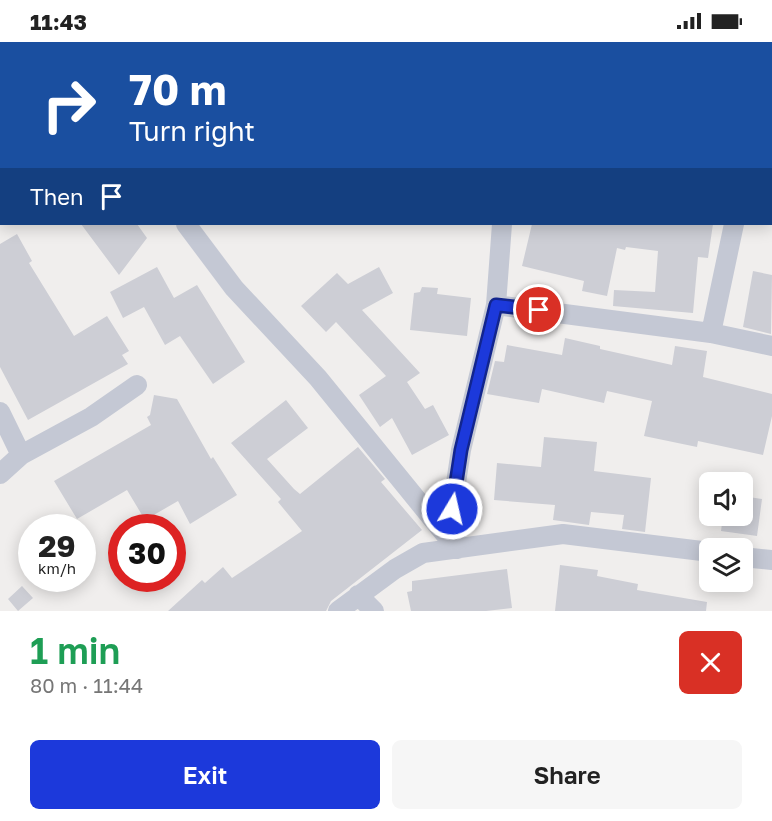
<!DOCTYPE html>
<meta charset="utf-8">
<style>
:root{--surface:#fff;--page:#f6f6f6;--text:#222;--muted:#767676;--accent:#1c39db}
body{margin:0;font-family:"Golos Text",sans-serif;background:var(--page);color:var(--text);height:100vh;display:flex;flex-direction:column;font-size:22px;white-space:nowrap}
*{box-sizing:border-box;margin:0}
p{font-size:20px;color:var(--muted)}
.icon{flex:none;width:33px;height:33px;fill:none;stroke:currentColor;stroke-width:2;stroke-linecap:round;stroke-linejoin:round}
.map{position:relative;height:569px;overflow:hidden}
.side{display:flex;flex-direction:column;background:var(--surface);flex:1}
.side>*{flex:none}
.top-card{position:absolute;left:0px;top:0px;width:772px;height:183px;box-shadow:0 3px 15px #0003;background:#1a4fa0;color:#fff;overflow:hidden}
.controls{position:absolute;left:699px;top:430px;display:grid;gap:12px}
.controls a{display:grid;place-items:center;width:54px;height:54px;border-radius:9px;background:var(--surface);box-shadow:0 3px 15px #0003;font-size:30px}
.speed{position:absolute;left:18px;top:472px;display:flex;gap:12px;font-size:30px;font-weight:700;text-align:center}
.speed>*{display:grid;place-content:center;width:78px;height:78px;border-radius:50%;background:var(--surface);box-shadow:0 3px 15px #0003;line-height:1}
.speed small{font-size:15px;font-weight:400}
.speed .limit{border:9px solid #d22;background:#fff;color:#111}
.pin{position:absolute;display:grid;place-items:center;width:51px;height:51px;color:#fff;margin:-26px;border:3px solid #fff;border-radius:50%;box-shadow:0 2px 6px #0007}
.me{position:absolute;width:66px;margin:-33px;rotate:9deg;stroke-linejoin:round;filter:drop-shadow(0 0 4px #0008)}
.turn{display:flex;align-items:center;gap:21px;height:126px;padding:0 30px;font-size:27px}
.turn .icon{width:78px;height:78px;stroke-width:2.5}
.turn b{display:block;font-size:42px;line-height:51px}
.then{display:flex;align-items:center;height:57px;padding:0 30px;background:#0003;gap:12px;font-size:22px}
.round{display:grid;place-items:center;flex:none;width:63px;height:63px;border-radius:9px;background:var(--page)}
.summary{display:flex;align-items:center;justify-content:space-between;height:102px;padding:0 30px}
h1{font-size:36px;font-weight:600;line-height:45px;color:#1e9e55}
.button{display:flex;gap:12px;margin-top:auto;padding:12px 30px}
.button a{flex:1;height:69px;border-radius:9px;background:var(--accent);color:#fff;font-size:24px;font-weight:600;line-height:69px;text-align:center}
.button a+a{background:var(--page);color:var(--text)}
.status{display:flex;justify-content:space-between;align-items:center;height:42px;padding:0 30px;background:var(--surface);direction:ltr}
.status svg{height:16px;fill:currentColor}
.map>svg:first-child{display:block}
</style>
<div class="status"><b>11:43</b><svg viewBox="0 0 49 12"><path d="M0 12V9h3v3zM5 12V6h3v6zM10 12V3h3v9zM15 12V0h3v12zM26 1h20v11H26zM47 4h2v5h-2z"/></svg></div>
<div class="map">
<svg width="772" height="569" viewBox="0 0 772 569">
<rect width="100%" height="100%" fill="#f0eeed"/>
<path fill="#cdced5" d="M 81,182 L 137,182 L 147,196 L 119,233 Z
M 532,182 L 713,182 L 708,216 L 698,215 L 693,271 L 613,264 L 614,248 L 655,250 L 658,209 L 626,205 L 625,208 L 617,206 L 607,254 L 582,249 L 584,239 L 522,224 Z
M 17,192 L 32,219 L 29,221 L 74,294 L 107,274 L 129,309 L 122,313 L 128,322 L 28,378 L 0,325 L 0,202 Z
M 157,225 L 174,256 L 197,243 L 245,320 L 213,342 L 180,294 L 165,303 L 144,265 L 123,276 L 110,250 Z
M 379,225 L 393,251 L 362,268 L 420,331 L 407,340 L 425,367 L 433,363 L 449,393 L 412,413 L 392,376 L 380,385 L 359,353 L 386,334 L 336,280 L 326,290 L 301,264 L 337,231 L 348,242 Z
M 753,229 L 772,233 L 771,292 L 743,285 Z
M 422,245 L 438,246 L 437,252 L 471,256 L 467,294 L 410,288 L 414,251 L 420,250 Z
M 565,296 L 600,304 L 600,307 L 672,323 L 675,304 L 707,309 L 703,335 L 772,352 L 772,374 L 763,413 L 698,399 L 697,405 L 644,394 L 652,359 L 607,349 L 604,361 L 542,347 L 539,361 L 487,352 L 495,319 L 504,320 L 507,303 L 562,313 Z
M 154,353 L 177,357 L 211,417 L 213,415 L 237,453 L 190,482 L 178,459 L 145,478 L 127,448 L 77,477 L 54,439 L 151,383 L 147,375 L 150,373 Z
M 286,358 L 308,386 L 267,417 L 294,447 L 300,452 L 358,405 L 385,437 L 381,440 L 422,488 L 331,559 L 326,569 L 168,569 L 202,538 L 205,541 L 223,525 L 232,536 L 302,489 L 278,460 L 281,457 L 231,401 Z
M 544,395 L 597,400 L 594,429 L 651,436 L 645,490 L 622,487 L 624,473 L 591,470 L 589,483 L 553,478 L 555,463 L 494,458 L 497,421 L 541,425 Z
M 742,454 L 762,457 L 757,494 L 721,489 L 723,474 L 742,474 Z
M 560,523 L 598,528 L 597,534 L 638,542 L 637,548 L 707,560 L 706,569 L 555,569 Z
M 507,527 L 512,566 L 486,569 L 411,569 L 407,550 L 412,549 L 412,539 Z
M 22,544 L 33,556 L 18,569 L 8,557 Z"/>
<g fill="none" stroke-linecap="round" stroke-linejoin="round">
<path stroke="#c4c8d4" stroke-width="20" d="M 81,0 L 82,2
M 495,0 L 495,2
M 771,5 L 772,1
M 186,182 L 234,246 L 318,336 L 457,507
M 496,263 L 711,291 L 772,304
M 711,291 L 734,182
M 0,370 L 21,413
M 0,432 L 21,413 L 91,375 L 137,343
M 457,507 L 452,467 L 461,408 L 496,263 L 502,182
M 742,515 L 772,518
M 358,553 L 374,569
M 338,569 L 395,527 L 423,511 L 563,492 L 710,510"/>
</g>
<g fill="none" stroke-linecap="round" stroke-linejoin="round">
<defs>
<path id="route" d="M 452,467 L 461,408 L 496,263 L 539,268"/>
</defs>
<use href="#route" stroke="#12258e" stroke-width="15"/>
<use href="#route" stroke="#1c39db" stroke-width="10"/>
</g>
</svg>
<div class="controls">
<a><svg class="icon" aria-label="sound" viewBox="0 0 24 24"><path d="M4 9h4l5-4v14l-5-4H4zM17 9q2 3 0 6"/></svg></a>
<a><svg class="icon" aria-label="layers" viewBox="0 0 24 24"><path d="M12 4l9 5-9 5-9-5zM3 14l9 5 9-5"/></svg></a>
</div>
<div class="speed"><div>29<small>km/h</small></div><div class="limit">30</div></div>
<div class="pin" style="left:539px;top:268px;background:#d93025"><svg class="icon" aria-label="arrive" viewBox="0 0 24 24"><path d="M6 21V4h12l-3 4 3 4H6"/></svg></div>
<svg class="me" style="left:452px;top:467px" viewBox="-20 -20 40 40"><circle r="17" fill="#1c39db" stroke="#fff" stroke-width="3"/><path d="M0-11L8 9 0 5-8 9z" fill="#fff"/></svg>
<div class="top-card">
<div class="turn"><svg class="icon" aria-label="right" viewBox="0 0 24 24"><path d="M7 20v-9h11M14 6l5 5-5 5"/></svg><div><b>70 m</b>Turn right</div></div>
<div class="then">Then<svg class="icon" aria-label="arrive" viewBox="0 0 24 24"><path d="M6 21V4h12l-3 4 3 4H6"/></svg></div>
</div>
</div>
<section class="side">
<div class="summary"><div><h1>1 min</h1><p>80 m · 11:44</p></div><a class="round" style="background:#d93025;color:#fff"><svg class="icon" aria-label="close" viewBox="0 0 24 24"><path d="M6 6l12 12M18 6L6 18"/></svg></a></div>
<div class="button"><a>Exit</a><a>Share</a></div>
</section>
